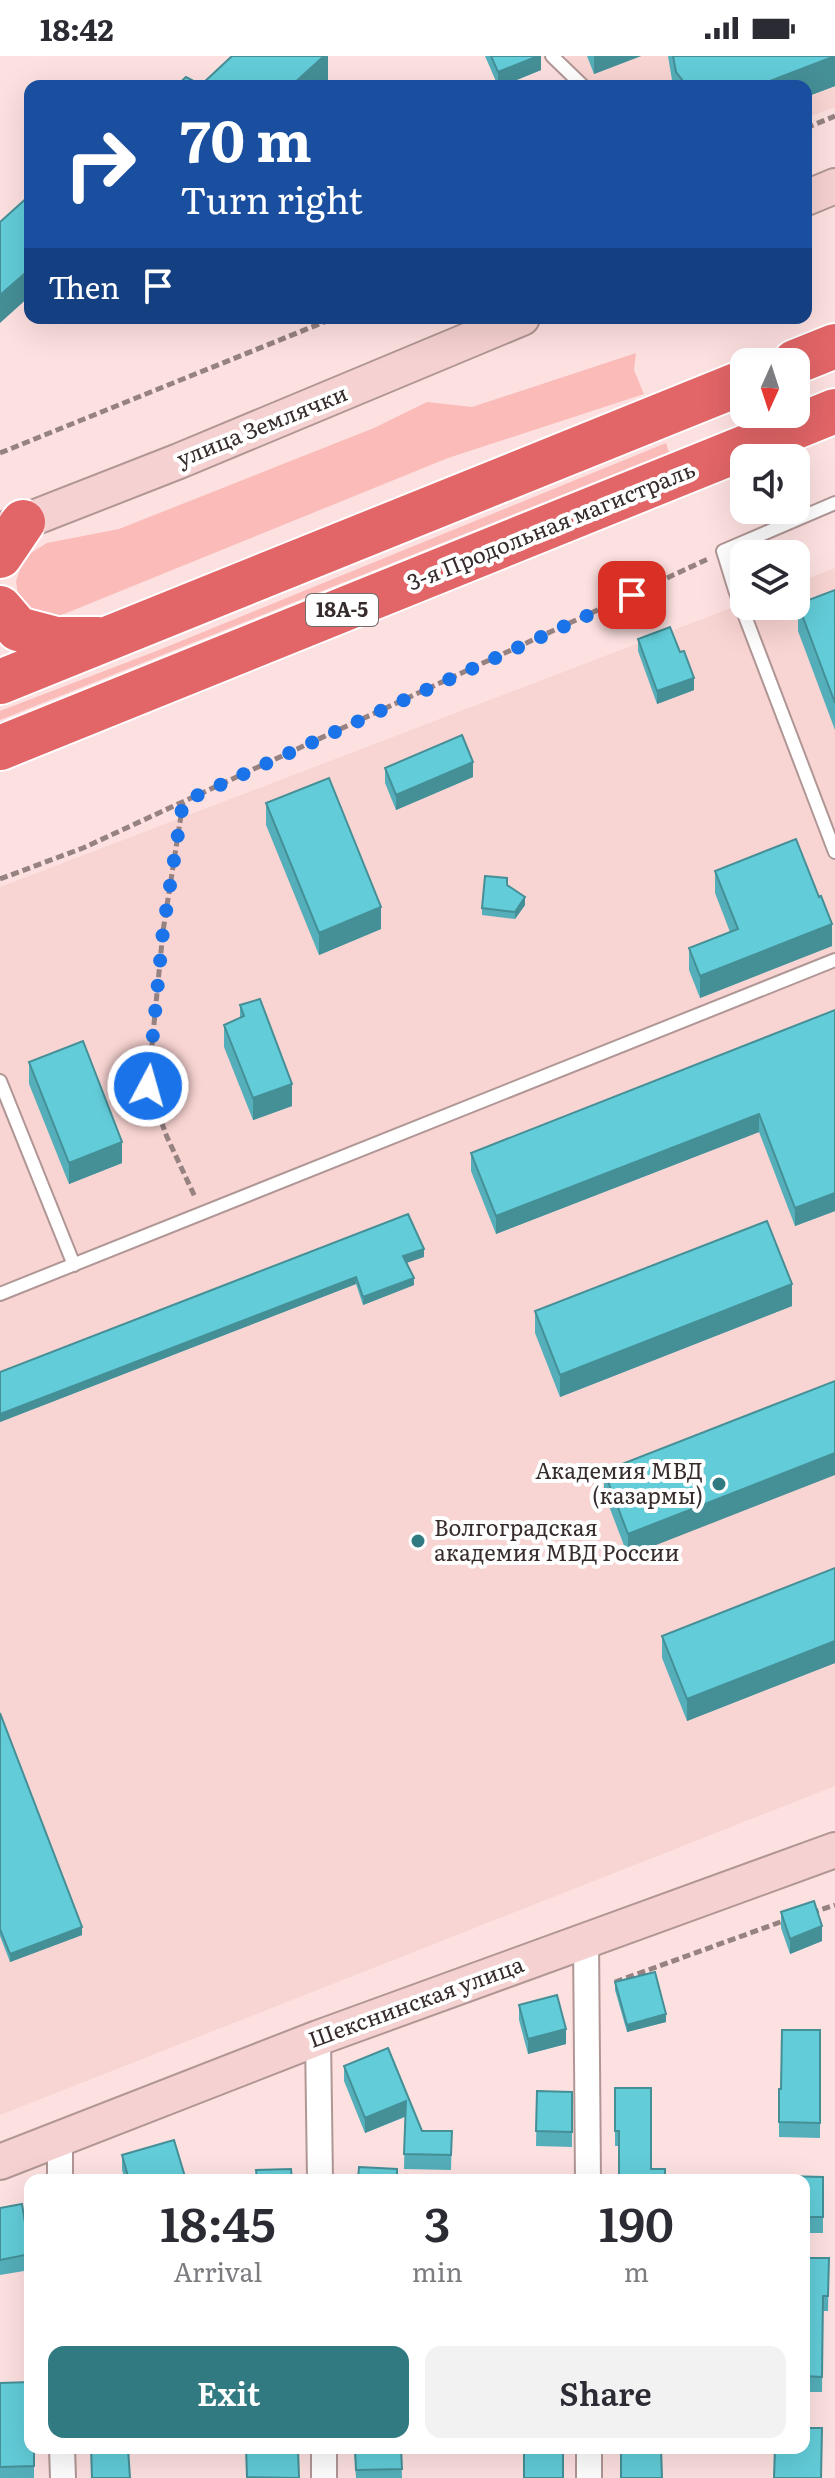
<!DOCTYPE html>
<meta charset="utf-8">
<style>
:root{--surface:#fff;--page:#f2f2f3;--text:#2b2b33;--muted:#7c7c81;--accent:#327a82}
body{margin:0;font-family:Literata,serif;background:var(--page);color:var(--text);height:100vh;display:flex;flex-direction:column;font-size:30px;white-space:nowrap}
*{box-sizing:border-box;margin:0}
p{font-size:26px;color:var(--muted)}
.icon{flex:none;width:44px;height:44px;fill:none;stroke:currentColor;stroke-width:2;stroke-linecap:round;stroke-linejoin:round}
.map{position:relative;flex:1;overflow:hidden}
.panel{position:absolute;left:24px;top:2118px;width:786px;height:280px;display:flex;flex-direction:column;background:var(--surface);border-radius:16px;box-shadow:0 8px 32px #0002}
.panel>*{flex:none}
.top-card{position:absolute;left:24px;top:24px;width:788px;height:244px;border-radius:16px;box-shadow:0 8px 32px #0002;background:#1a4fa0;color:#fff;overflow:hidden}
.needle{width:52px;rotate:183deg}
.fabs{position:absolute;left:730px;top:292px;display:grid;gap:16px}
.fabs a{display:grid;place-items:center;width:80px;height:80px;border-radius:16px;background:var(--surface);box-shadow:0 8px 32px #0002;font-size:40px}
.pin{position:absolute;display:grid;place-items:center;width:68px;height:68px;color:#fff;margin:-34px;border-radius:16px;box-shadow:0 4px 12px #0006}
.me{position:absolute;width:88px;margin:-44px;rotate:6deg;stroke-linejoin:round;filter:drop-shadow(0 0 6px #0008)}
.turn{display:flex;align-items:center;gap:28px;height:168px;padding:0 24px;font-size:36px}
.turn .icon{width:104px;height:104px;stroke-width:2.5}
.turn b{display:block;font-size:56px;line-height:68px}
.then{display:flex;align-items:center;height:76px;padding:0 24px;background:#0003;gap:16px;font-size:30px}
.eta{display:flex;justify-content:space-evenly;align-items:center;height:136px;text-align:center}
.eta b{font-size:48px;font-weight:600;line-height:56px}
.button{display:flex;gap:16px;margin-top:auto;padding:16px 24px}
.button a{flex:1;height:92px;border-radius:16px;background:var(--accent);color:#fff;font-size:32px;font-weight:600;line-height:92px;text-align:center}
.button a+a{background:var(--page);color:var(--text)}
.status{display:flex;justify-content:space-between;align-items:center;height:56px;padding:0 40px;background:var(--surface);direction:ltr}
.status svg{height:22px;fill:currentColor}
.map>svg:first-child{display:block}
</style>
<div class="status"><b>18:42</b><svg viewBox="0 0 49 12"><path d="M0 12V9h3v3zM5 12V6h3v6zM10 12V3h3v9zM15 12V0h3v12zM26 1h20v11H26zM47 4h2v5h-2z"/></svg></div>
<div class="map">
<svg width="835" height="2422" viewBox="0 0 835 2422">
<rect width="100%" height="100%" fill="#fde1e0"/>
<path fill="#f8d4d2" d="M 566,0 L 835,0 L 835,51 L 806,62 L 806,30 L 589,30 L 574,17 Z
M 835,512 L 835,1730 L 0,2059 L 0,831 L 744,547 L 744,550 L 796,550 L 796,527 Z"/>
<path fill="#fabbb9" d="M 636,297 L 634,314 L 644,338 L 448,402 L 64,558 L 52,561 L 41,558 L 29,553 L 18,539 L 16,526 L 22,506 L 29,498 L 47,487 L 119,473 L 374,372 L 427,346 L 472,351 Z
M 666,387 L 669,396 L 0,664 L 0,655 L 159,594 Z"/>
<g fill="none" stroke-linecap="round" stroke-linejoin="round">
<defs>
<path id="lane" d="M 552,0 L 583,30
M 835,447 L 723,495 L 735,534 L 835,796
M 0,1025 L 74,1209
M 0,1238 L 835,904"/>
<path id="street" d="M 586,1883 L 588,2124
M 318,1982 L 320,2124
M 60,2084 L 60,2124
M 62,2392 L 63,2422
M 324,2392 L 324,2422
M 589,2392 L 589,2422"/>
<path id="secondary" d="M 806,142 L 835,130
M 0,475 L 179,405 L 522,262
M 0,2106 L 318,1982 L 835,1794"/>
<path id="highway" d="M 795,306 L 835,290
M 0,500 L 23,466
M 0,552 L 18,573 L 56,583 L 98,583
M 0,626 L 744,326
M 0,692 L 835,355"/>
</defs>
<use href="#lane" stroke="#b09795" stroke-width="16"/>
<use href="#street" stroke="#b09795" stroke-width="28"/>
<use href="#secondary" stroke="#b09795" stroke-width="38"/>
<use href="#highway" stroke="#fff" stroke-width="48"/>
<path stroke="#958281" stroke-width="5" stroke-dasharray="8 4" stroke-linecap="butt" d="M 806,72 L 835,60
M 0,397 L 334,262
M 183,747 L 163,875 L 148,1030 L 167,1081 L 195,1141
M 0,823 L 83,792 L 708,503
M 811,1857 L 835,1849
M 615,1926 L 786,1864"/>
<use href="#lane" stroke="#fff" stroke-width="12"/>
<use href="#street" stroke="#fff" stroke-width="24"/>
<use href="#secondary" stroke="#f6d1d1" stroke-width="34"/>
<use href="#highway" stroke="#e26567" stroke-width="44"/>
</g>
<path fill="#54afba" d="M 485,0 L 541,0 L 541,14 L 502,30 L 498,30 Z
M 587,0 L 641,0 L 594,18 Z
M 668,0 L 835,0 L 835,30 L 806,41 L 806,30 L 673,30 Z
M 835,534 L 835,674 L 798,575 L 798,548 Z
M 638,583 L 694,634 L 657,648 L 638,595 Z
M 385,712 L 473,721 L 396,754 L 385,727 Z
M 266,747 L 381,873 L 319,899 L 266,769 Z
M 715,815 L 832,890 L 700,942 L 689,914 L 689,892 L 730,876 L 715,837 Z
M 507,830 L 525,849 L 515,863 L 482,859 L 482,852 Z
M 240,949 L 292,1050 L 253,1064 L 224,991 L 224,969 L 240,962 Z
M 835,954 L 835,1155 L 795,1170 L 759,1076 L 496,1178 L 471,1115 L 471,1097 Z
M 29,1006 L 122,1107 L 69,1128 L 29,1028 Z
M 424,1201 L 406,1207 L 414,1229 L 363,1249 L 356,1228 L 0,1366 L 0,1316 Z
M 792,1250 L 560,1341 L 535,1277 L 535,1255 Z
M 835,1325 L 628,1500 L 604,1437 L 604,1415 Z
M 835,1512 L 835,1607 L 687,1665 L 662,1602 L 662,1580 Z
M 0,1657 L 82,1879 L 10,1906 L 0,1880 Z
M 781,1856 L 822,1885 L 790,1898 L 781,1872 Z
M 615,1926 L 666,1966 L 627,1976 L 615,1934 Z
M 519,1949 L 566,1988 L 528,1998 L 519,1964 Z
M 820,1974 L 820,2082 L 779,2081 L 779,2033 L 781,2033 Z
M 388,1992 L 422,2075 L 452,2075 L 451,2114 L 404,2113 L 405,2061 L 365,2077 L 344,2025 L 344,2010 Z
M 615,2032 L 651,2113 L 619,2090 L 615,2090 Z
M 537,2035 L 572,2036 L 572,2091 L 536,2090 Z
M 122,2099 L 186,2124 L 125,2124 L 122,2114 Z
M 823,2121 L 823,2177 L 804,2177 L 804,2124 Z
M 0,2152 L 30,2194 L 30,2214 L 0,2219 Z
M 804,2202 L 829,2202 L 828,2255 L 823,2255 L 822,2336 L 804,2336 Z
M 0,2327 L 34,2392 L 34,2422 L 0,2422 Z
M 354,2392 L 401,2392 L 402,2422 L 356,2422 Z"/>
<path fill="#458f97" d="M 324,0 L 328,0 L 328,24 L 322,30 L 291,30 Z
M 538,0 L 541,0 L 541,14 L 502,30 L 498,30 L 498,16 Z
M 594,0 L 641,0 L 594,18 Z
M 835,0 L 835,30 L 806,41 L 806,30 L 757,30 Z
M 30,213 L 30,240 L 0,267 L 0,239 Z
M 694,622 L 694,634 L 657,648 L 657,635 Z
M 473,706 L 473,721 L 396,754 L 396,739 Z
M 525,841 L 525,849 L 515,863 L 515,856 Z
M 381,851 L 381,873 L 319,899 L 319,877 Z
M 832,868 L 832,890 L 700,942 L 700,920 Z
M 292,1028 L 292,1050 L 253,1064 L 253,1042 Z
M 759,1058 L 759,1076 L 496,1178 L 496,1160 Z
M 122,1086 L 122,1107 L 69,1128 L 69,1107 Z
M 835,1137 L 835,1155 L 795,1170 L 795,1152 Z
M 424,1193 L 424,1201 L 403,1208 L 403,1200 Z
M 356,1221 L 356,1228 L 0,1366 L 0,1358 Z
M 414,1222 L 414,1229 L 363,1249 L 363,1241 Z
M 792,1228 L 792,1250 L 560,1341 L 560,1319 Z
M 835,1397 L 835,1419 L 628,1500 L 628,1478 Z
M 835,1585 L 835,1607 L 687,1665 L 687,1643 Z
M 822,1870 L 822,1885 L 790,1898 L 790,1883 Z
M 82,1871 L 82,1879 L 10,1906 L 10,1898 Z
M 666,1958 L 666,1966 L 627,1976 L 627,1969 Z
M 566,1973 L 566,1988 L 528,1998 L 528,1983 Z
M 406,2045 L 406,2060 L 365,2077 L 365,2062 Z"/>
<path fill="#62ccd8" stroke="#458f97" stroke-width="2" d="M 232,0 L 324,0 L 291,30 L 176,30 L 186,21 L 201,29 Z
M 491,0 L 538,0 L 498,16 Z
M 673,0 L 835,0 L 757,30 L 687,30 L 676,16 Z
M 30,139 L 30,213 L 0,239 L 0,166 Z
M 835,534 L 835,647 L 798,548 Z
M 670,571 L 680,596 L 684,595 L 694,622 L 657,635 L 638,583 Z
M 462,679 L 473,706 L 396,739 L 385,712 Z
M 329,722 L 381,851 L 319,877 L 266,747 Z
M 796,783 L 819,841 L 821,840 L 832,868 L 700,920 L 689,892 L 738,873 L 715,815 Z
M 485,820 L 507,822 L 507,829 L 525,841 L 515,856 L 482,852 Z
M 260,943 L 292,1028 L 253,1042 L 224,969 L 244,960 L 240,949 Z
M 835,954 L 835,1137 L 795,1152 L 759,1058 L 496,1160 L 471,1097 Z
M 83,985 L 122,1086 L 69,1107 L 29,1006 Z
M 408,1158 L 424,1193 L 403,1200 L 414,1222 L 363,1241 L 356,1221 L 0,1358 L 0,1316 Z
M 767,1165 L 792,1228 L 560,1319 L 535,1255 Z
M 835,1325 L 835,1397 L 628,1478 L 604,1415 Z
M 835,1512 L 835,1585 L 687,1643 L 662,1580 Z
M 0,1657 L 82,1871 L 10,1898 L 0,1873 Z
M 814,1845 L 822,1870 L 790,1883 L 781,1856 Z
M 655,1916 L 666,1958 L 627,1969 L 615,1926 Z
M 557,1939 L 566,1973 L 528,1983 L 519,1949 Z
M 782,1974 L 820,1974 L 820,2067 L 779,2066 L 779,2033 L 781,2033 Z
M 388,1992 L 422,2075 L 452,2075 L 451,2099 L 404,2098 L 406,2045 L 365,2062 L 344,2010 Z
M 615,2032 L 651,2032 L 651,2113 L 665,2113 L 665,2124 L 619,2124 L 619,2075 L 615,2075 Z
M 537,2035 L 572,2036 L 572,2076 L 536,2075 Z
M 174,2084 L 186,2124 L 129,2124 L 122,2099 Z
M 359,2111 L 397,2113 L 397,2124 L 358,2124 Z
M 291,2113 L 292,2124 L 257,2124 L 256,2114 Z
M 783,2120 L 823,2121 L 823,2161 L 804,2161 L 804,2124 L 783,2124 Z
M 22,2148 L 30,2198 L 0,2204 L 0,2152 Z
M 804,2202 L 829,2202 L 828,2240 L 823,2240 L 822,2321 L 804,2320 Z
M 30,2326 L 30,2392 L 34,2392 L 34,2410 L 0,2411 L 0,2327 Z
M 804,2372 L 822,2372 L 821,2422 L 774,2422 L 775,2392 L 804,2392 Z
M 91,2392 L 128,2392 L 130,2422 L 92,2422 Z
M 246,2392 L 298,2392 L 299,2422 L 247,2421 Z
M 355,2392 L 401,2392 L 402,2413 L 356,2414 Z
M 524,2392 L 563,2392 L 563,2422 L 524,2422 Z
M 621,2392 L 661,2392 L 662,2422 L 621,2422 Z"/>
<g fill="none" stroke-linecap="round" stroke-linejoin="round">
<path stroke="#1a73e8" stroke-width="14" stroke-dasharray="0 25.2" d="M 148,1030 L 163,875 L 183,746 L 632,539"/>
</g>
<g fill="#327a82" stroke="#fff" stroke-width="3">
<circle cx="719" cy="1428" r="8"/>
<circle cx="418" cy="1485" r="8"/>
</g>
<g text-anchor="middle" stroke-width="8" stroke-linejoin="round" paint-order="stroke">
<rect fill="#fff" stroke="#726b6b" stroke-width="2" x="306" y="538" width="72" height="32" rx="6"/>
<g font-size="20" font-weight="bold" fill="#362c2b">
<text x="342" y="561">18А-5</text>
</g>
<g font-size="22" fill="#362c2b" stroke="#fff">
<text transform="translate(262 370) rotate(-22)" y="8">улица Землячки</text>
<text transform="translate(551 470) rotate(-22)" y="8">3-я Продольная магистраль</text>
<text transform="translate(416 1946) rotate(-20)" y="8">Шекснинская улица</text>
</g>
<g font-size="22" fill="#362c2b" stroke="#fff" text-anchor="end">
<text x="703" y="1423">Академия МВД<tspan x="703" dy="25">(казармы)</tspan></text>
<text x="434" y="1480" text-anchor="start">Волгоградская<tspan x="434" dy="25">академия МВД России</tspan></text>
</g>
</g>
</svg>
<div class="fabs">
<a><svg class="needle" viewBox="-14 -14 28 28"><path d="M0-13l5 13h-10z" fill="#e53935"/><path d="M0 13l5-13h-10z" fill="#7c7c81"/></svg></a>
<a><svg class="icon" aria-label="sound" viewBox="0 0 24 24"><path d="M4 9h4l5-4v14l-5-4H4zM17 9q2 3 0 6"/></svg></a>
<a><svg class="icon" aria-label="layers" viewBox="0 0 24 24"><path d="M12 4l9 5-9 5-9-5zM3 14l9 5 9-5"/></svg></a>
</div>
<div class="pin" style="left:632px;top:539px;background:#d93025"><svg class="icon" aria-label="arrive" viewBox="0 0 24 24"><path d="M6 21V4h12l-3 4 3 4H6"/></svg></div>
<svg class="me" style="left:148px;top:1030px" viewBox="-20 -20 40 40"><circle r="17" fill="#1a73e8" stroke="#fff" stroke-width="3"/><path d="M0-11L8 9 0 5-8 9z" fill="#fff"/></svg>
<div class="top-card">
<div class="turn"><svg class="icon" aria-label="right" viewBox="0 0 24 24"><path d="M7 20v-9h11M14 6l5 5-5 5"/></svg><div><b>70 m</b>Turn right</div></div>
<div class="then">Then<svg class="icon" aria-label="arrive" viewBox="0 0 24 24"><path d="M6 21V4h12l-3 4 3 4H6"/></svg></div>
</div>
<section class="panel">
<div class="eta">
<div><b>18:45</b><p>Arrival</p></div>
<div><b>3</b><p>min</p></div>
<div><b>190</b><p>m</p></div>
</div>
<div class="button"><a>Exit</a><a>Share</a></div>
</section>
</div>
